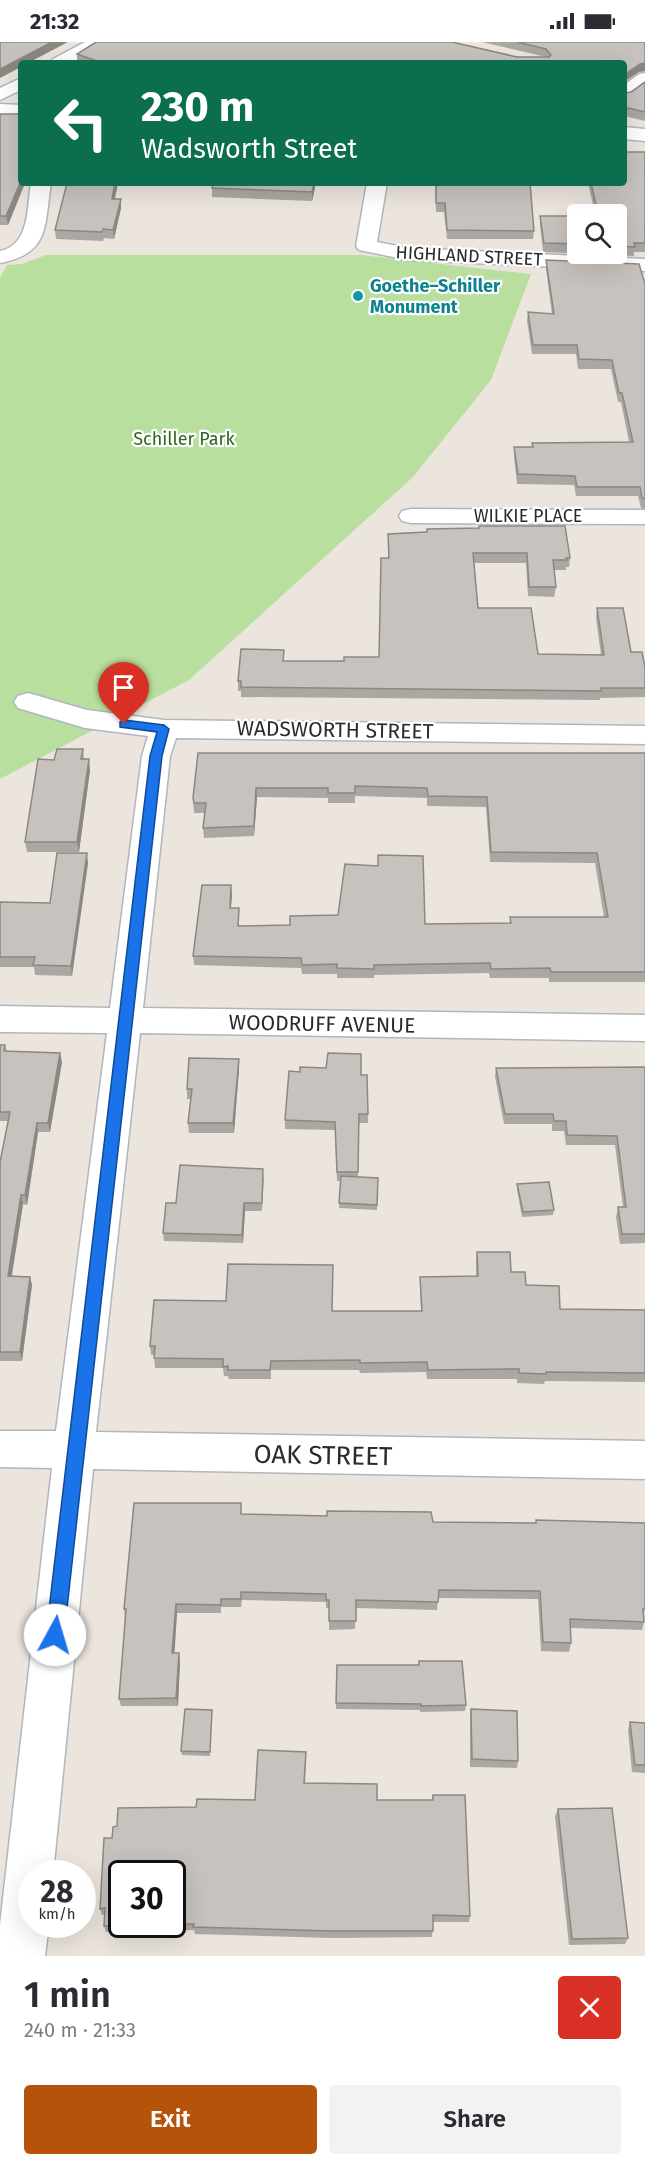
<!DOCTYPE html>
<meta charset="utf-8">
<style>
:root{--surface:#fff;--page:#f2f2f3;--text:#2b2b33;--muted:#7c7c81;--accent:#b45309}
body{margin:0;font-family:"Fira Sans",sans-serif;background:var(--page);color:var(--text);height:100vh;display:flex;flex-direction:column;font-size:22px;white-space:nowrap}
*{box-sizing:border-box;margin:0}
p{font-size:20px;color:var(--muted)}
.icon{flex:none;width:33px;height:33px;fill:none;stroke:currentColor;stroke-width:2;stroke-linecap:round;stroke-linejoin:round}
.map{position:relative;height:1914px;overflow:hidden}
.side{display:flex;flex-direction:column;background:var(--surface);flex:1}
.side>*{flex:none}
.top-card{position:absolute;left:18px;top:18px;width:609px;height:126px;border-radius:6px;box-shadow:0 6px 24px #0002;background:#0b6e4f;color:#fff;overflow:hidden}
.tools{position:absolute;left:567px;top:162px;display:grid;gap:12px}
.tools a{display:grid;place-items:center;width:60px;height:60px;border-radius:6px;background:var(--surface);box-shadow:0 6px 24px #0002;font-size:30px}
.speed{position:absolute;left:18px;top:1818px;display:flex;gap:12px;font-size:30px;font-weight:700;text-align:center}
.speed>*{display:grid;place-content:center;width:78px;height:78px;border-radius:50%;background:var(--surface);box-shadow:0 6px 24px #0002;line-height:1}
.speed small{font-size:15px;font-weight:400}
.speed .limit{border:3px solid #111;border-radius:9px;background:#fff;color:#111}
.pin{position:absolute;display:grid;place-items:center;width:51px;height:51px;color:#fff;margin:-62px -26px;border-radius:50% 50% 50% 0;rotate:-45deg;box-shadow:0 0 6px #0007}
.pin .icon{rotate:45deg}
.me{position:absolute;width:66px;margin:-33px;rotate:6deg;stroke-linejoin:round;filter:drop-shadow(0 0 4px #0008)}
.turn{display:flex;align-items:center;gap:21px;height:126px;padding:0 24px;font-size:27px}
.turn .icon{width:78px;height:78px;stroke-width:2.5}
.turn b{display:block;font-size:42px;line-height:51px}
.round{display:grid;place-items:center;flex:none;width:63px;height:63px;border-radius:6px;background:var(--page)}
.head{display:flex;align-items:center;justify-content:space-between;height:102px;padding:0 24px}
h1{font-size:36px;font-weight:600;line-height:45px}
.action{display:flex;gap:12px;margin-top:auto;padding:12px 24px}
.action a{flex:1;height:69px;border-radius:6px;background:var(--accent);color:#fff;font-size:24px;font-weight:600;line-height:69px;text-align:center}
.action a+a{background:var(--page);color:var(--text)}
.status{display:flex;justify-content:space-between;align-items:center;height:42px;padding:0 30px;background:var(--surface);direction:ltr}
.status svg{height:16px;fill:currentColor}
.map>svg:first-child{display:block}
</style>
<div class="status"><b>21:32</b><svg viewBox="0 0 49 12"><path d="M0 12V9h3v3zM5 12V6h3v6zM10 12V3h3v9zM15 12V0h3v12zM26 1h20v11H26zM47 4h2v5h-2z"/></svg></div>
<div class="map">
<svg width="645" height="1914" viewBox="0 0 645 1914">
<rect width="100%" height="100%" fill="#ece5de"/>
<path fill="#b8df9d" d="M 46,213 L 361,213 L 531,232 L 491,338 L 413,435 L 189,638 L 0,737 L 0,236 L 7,223 L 22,222 Z"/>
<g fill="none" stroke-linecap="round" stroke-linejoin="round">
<defs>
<path id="street" d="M 85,0 L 107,0 L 72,21 L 50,21 L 53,17 Z
M 645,31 L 645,45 L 630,56 L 624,57 L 624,43 L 639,32 Z
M 21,36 L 21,48 L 0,58 L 0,46 Z
M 31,141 L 51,141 C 44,184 51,211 0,221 L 0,209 C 30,203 27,165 31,141 Z
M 367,141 L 387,141 L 377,200 L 408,206 L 645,217 L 645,229 L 408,218 L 359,208 L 356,204 Z
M 411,467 L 645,468 L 645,482 L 411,481 L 402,479 L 399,474 L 402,469 Z
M 28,651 L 87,668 L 164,678 L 645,684 L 645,702 L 176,696 L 170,714 L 143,966 L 645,973 L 645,999 L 140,991 L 96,1390 L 645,1399 L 645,1437 L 93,1427 L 53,1832 L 32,1832 L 32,1882 L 49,1882 L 45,1914 L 0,1914 L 0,1883 L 52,1426 L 0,1425 L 0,1389 L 56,1389 L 107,991 L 0,990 L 0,964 L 110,966 L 142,714 L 148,694 L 85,686 L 18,666 L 14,660 L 18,654 Z"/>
<path id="secondary" d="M 0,62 L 21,63 L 21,73 L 0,72 Z
M 624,85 L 645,87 L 645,99 L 624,97 Z"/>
</defs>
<use href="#street" stroke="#b1b5bd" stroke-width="3"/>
<use href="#secondary" stroke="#b1b5bd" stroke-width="3"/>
<use href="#street" fill="#fff" fill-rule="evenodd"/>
<use href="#secondary" fill="#fff" fill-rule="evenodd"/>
</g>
<path fill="#aba7a3" d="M 482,0 L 645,0 L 645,29 L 639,30 L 624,21 L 79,21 L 77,20 L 77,12 L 546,15 Z
M 645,40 L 645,79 L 624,74 L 624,50 L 625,51 L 631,50 Z
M 0,72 L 21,141 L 25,141 L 8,183 L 0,183 Z
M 645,110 L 645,210 L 634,210 L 634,214 L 543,210 L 540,183 L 540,174 L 578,174 L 578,212 L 616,212 L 616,172 L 595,172 L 588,141 L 624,141 Z
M 67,141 L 118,141 L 114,157 L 121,157 L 121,166 L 114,197 L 104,196 L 103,199 L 56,197 L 55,188 Z
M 200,141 L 316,141 L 312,159 L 212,155 L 212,146 L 213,142 L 200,142 Z
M 435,141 L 534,189 L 533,197 L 447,197 L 444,170 L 436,170 Z
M 546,218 L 645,242 L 645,467 L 641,466 L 638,454 L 576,454 L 574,443 L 517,442 L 514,415 L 514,405 L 532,405 L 532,401 L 629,400 L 621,360 L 618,360 L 611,327 L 578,327 L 576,312 L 532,312 L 527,279 L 528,270 L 552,272 L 546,227 Z
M 479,484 L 570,516 L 569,525 L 566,525 L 566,528 L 554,528 L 556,545 L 554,555 L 528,554 L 526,521 L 474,521 L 478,566 L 538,612 L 601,613 L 596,576 L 597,566 L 631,610 L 645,625 L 645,655 L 600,656 L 600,658 L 241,655 L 241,649 L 238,649 L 238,639 L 284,619 L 344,619 L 379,615 L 388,516 L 388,492 L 479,486 Z
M 83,707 L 84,717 L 90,728 L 79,810 L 27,810 L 25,800 L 54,718 Z
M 198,711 L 645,711 L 645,940 L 549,940 L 549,936 L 490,936 L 489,931 L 374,933 L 374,936 L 337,936 L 337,932 L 302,932 L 301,926 L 194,923 L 193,914 L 232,853 L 231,866 L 239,866 L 239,884 L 510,881 L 510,875 L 604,875 L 595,821 L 490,820 L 486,765 L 427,764 L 427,756 L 355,754 L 355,761 L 328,761 L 328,756 L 257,755 L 254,794 L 204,796 L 203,786 L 205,771 L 194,771 L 193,756 Z
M 88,821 L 72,934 L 35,933 L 34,925 L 0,925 L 0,860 L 50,861 Z
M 0,1003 L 5,1003 L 7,1009 L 62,1020 L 50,1090 L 38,1090 L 27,1163 L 23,1162 L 12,1234 L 30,1235 L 32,1243 L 22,1319 L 0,1319 L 0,1120 L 8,1079 L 0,1079 Z
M 645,1025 L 645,1201 L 620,1202 L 616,1175 L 618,1165 L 623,1165 L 615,1103 L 566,1103 L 564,1089 L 552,1089 L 552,1082 L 504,1082 L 495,1035 L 496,1026 Z
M 239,1027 L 234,1091 L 189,1091 L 188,1081 L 191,1057 L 187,1057 L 187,1047 Z
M 361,1033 L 368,1072 L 368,1081 L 359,1081 L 358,1135 L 378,1136 L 377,1168 L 339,1166 L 341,1139 L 337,1139 L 335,1088 L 285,1087 L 285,1078 Z
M 264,1135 L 262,1169 L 245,1169 L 243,1201 L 164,1199 L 163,1191 L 176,1161 Z
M 517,1142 L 554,1168 L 553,1173 L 522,1175 L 517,1147 Z
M 477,1210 L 511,1230 L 526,1243 L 560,1267 L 645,1268 L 645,1340 L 545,1339 L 544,1342 L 517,1341 L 517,1337 L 427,1337 L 426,1330 L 360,1331 L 359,1328 L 271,1328 L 271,1337 L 229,1337 L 228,1334 L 224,1334 L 223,1326 L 155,1326 L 154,1313 L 151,1313 L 150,1304 L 332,1269 L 421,1269 L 420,1244 L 420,1235 L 476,1234 L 476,1220 Z
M 242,1472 L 433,1480 L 536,1481 L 536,1478 L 645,1481 L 644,1580 L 642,1588 L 570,1586 L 571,1601 L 569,1610 L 541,1609 L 538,1557 L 438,1556 L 437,1568 L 356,1566 L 355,1587 L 329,1588 L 329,1566 L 326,1566 L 326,1560 L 242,1558 L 241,1565 L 221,1565 L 221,1571 L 177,1571 L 174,1611 L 180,1619 L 178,1664 L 121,1664 L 119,1657 L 125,1576 L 124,1567 Z
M 419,1619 L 466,1663 L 465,1669 L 420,1670 L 420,1668 L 336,1667 L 337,1623 L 418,1623 Z
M 471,1667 L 518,1719 L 517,1726 L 470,1725 L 470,1675 Z
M 212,1668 L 210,1714 L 182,1713 L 181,1709 Z
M 630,1680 L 645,1681 L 645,1731 L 632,1730 L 628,1688 Z
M 306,1718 L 305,1741 L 377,1758 L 432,1758 L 433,1753 L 470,1874 L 469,1880 L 433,1880 L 432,1895 L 332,1896 L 195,1892 L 194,1888 L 106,1890 L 104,1884 L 105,1873 L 102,1873 L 100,1867 L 112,1796 L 117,1784 L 196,1765 L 255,1758 Z
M 558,1767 L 628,1896 L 625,1902 L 569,1903 L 555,1774 Z"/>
<path fill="#8b8884" d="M 52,0 L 68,0 L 28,21 L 21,21 L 21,25 L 0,36 L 0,27 Z
M 645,21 L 645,29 L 639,30 L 624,40 L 624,33 L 640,22 Z
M 21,139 L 21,141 L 25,141 L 8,183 L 6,174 Z
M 115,141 L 118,141 L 113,166 L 112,153 Z
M 314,141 L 316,141 L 312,159 L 312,150 Z
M 121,157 L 121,166 L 114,197 L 113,188 Z
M 89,717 L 90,728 L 79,810 L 77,800 Z
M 256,746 L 257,755 L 254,794 L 254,784 Z
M 87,811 L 88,821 L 72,934 L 71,924 Z
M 231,843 L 232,853 L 230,876 L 230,866 Z
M 60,1011 L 62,1020 L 50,1090 L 48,1081 Z
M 239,1017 L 239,1027 L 234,1091 L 233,1081 Z
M 37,1081 L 38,1090 L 27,1163 L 25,1153 Z
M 21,1153 L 23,1162 L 10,1243 L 8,1234 Z
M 244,1161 L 245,1169 L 243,1201 L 242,1193 Z
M 30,1235 L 32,1243 L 22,1319 L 20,1310 Z
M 176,1562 L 177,1571 L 174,1619 L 172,1611 Z
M 179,1611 L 180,1619 L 178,1664 L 176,1656 Z"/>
<path fill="#c7c2bd" stroke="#8b8884" stroke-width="1.5" d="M 0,0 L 52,0 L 0,27 Z
M 96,0 L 452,0 L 517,15 L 549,15 L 551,13 L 546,7 L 517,0 L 645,0 L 645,21 L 640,22 L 624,33 L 624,21 L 100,21 L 100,20 L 77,12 Z
M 645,40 L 645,70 L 624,65 L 624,50 L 625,51 L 631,50 Z
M 0,72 L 21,72 L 21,139 L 6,174 L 0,174 Z
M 624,110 L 645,110 L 645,201 L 634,201 L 635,205 L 616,204 L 616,172 L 598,172 L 591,141 L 624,141 Z
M 67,141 L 115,141 L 112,157 L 121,157 L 113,188 L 103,187 L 102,190 L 55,188 Z
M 213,141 L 314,141 L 312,150 L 212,146 Z
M 436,141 L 530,141 L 534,189 L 447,188 L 445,161 L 436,161 Z
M 540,174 L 578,174 L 578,202 L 544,201 Z
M 546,218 L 639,222 L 645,242 L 645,457 L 642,456 L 640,445 L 577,445 L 575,434 L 518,432 L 514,405 L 533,405 L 532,401 L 633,400 L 622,351 L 619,351 L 612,318 L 579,317 L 577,303 L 533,303 L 528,270 L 554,272 Z
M 479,484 L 565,484 L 570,516 L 566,516 L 567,518 L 553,518 L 556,545 L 529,545 L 527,511 L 473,511 L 478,566 L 531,566 L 538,612 L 604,613 L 597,566 L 623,566 L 631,610 L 642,610 L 645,625 L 645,646 L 601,646 L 601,649 L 241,645 L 241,639 L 238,639 L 241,607 L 284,608 L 283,619 L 344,619 L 344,615 L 379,615 L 381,516 L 389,516 L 388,492 L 427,490 L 427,487 L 479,486 Z
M 57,707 L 83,707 L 81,717 L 89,717 L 77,800 L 25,800 L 38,717 L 54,718 Z
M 198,711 L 645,711 L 645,930 L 551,930 L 550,926 L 491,927 L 490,921 L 374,923 L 374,927 L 337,926 L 337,922 L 302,923 L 301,916 L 193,914 L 202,843 L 231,843 L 230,866 L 239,866 L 238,884 L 290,883 L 290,874 L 338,873 L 345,822 L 378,824 L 378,813 L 423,814 L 425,882 L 511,881 L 510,875 L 608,875 L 597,811 L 491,810 L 487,755 L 428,754 L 427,746 L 355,744 L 355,751 L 328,751 L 328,746 L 256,746 L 254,784 L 203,786 L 206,761 L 194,761 L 193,756 Z
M 57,811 L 87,811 L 71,924 L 33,923 L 35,915 L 0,915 L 0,860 L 50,861 Z
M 0,1003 L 5,1003 L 4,1009 L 60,1011 L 48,1081 L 37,1081 L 25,1153 L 21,1153 L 8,1234 L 30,1235 L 20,1310 L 0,1310 L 0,1120 L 10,1070 L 0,1070 Z
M 328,1011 L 361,1012 L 361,1033 L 367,1033 L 368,1072 L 359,1072 L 358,1130 L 337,1130 L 335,1080 L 285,1078 L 289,1029 L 300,1030 L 300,1025 L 326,1026 Z
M 189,1016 L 239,1017 L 233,1081 L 188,1081 L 192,1047 L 187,1047 Z
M 645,1025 L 645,1192 L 622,1192 L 618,1165 L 626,1165 L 617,1094 L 567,1093 L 566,1079 L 554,1079 L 553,1072 L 505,1072 L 496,1026 Z
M 180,1123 L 263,1127 L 262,1161 L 244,1161 L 242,1193 L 163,1191 L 166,1161 L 176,1161 Z
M 341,1134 L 378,1136 L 377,1163 L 339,1161 Z
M 549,1140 L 554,1168 L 523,1170 L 517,1142 Z
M 477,1210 L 510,1210 L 511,1230 L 525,1230 L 526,1243 L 559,1244 L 560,1267 L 645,1268 L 645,1331 L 546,1330 L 546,1332 L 519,1331 L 519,1327 L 428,1328 L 427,1320 L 360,1321 L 360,1318 L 271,1319 L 270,1328 L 228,1328 L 228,1324 L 223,1325 L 223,1317 L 154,1316 L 155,1304 L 150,1304 L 154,1258 L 226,1259 L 228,1222 L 333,1223 L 332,1269 L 422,1269 L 420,1235 L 478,1234 Z
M 134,1461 L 241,1461 L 241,1472 L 327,1474 L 327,1469 L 431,1470 L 433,1480 L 536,1481 L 536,1478 L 645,1481 L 645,1567 L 643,1567 L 644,1580 L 570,1577 L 571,1601 L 543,1600 L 540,1549 L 439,1548 L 438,1560 L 356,1558 L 356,1579 L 329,1579 L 329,1558 L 326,1558 L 326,1552 L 241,1550 L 241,1557 L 221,1557 L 221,1563 L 176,1562 L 172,1611 L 179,1611 L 176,1656 L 119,1657 L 126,1567 L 124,1567 Z
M 419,1619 L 462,1619 L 466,1663 L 421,1664 L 421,1662 L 336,1661 L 337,1623 L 419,1623 Z
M 185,1667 L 212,1668 L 210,1710 L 181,1709 Z
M 471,1667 L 517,1669 L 518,1719 L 472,1717 Z
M 630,1680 L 645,1681 L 645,1723 L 635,1723 Z
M 258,1708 L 306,1710 L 304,1741 L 377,1742 L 377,1758 L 433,1758 L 433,1753 L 465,1753 L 470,1874 L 433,1873 L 433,1889 L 332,1889 L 193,1885 L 194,1882 L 172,1882 L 172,1832 L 122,1832 L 122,1882 L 169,1882 L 104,1884 L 105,1866 L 100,1867 L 104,1796 L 112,1796 L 113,1785 L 117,1784 L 118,1766 L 196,1765 L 197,1757 L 255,1758 Z
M 612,1766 L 628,1896 L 572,1897 L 558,1767 Z"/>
<path fill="#1a73e8" stroke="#114b97" stroke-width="1.5" d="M 124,678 L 164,683 L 169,687 L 162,714 L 64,1593 L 61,1599 L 55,1602 L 48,1599 L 46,1593 L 150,714 L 157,690 L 120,685 L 120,680 Z"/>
<circle fill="#0f9aa8" stroke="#fff" stroke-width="2" cx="358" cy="254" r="6"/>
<g text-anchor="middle" stroke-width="4.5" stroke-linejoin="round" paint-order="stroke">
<g font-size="18" fill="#2b2b2b" stroke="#fff">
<text transform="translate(469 214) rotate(3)" y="6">HIGHLAND STREET</text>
<text x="528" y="480">WILKIE PLACE</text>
</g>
<g font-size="18" font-weight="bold" fill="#0d838f" stroke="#fff" text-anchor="start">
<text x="370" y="250">Goethe–Schiller<tspan x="370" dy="21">Monument</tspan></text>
</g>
<g font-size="18" fill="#31641f" stroke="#fff">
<text x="184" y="403">Schiller Park</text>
</g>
<g font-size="21" fill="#2b2b2b" stroke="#fff">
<text transform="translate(335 688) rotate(1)" y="7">WADSWORTH STREET</text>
<text transform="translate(322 982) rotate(1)" y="7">WOODRUFF AVENUE</text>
</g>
<g font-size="26" fill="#2b2b2b" stroke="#fff">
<text transform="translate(323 1413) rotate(1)" y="9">OAK STREET</text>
</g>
</g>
</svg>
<div class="tools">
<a><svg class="icon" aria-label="search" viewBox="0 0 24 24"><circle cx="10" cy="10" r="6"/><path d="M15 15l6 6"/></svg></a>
</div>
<div class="speed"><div>28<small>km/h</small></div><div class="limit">30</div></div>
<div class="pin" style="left:124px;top:682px;background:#d93025"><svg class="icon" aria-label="arrive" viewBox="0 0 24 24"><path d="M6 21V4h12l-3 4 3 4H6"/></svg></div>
<svg class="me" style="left:55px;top:1593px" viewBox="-20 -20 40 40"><circle r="19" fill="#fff"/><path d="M0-13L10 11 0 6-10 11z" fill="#1a73e8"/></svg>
<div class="top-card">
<div class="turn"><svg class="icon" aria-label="left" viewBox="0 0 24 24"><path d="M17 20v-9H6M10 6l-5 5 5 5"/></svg><div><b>230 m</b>Wadsworth Street</div></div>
</div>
</div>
<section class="side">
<div class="head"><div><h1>1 min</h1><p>240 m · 21:33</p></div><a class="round" style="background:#d93025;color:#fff"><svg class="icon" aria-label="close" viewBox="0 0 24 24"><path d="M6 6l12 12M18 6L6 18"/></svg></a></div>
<div class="action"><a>Exit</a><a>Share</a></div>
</section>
